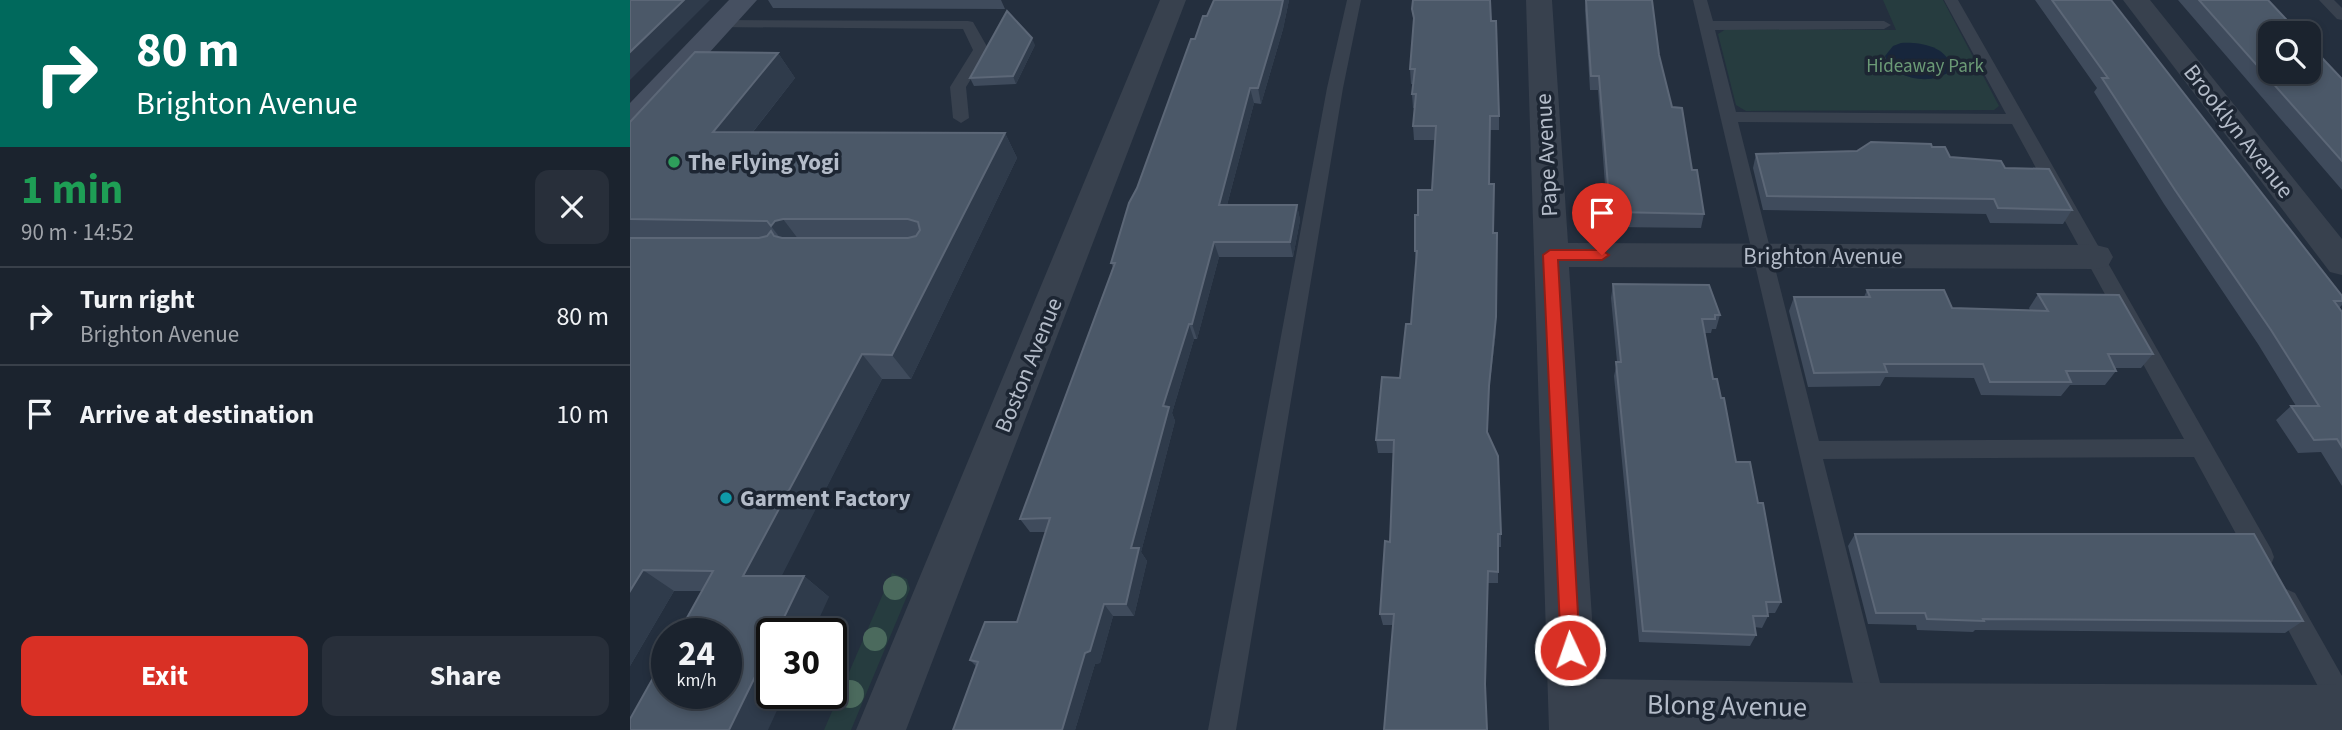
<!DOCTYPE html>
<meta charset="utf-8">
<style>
:root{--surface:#1b232e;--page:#282f3a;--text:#f1f3f6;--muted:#a0a4aa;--line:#39404a;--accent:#d93025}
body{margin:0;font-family:"Source Sans 3",sans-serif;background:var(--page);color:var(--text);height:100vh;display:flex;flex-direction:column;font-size:26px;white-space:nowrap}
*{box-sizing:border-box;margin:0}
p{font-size:23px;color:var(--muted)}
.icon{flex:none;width:38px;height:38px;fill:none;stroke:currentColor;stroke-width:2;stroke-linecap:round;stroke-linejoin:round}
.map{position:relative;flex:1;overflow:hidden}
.sheet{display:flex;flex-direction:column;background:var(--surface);width:630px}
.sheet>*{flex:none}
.hud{background:#00695c;color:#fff;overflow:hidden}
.buttons{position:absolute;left:1628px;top:21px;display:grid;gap:14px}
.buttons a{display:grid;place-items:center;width:63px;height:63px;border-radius:14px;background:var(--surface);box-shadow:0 4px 10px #0003,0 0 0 2px var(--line);font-size:35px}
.speed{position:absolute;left:21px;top:618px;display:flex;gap:14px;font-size:35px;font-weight:700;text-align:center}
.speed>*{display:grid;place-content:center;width:91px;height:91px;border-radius:50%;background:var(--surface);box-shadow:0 4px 10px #0003,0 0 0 2px var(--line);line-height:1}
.speed small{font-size:18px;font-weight:400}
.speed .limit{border:4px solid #111;border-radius:10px;background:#fff;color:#111}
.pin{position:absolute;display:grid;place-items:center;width:60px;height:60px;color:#fff;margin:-72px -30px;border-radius:50% 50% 50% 0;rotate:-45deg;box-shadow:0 0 7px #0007}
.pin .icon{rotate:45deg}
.me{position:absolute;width:77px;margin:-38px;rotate:357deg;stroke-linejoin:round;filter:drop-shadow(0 0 5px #0008)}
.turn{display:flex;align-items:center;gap:24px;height:147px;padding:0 21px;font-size:32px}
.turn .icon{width:91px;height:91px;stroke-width:2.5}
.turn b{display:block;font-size:49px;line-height:60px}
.round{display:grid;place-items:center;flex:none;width:74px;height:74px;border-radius:14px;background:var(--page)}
.overview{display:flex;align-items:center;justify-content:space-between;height:119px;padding:0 21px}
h1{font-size:42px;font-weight:700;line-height:52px;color:#1e9e55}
.action{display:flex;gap:14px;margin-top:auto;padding:14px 21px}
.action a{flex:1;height:80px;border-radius:14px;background:var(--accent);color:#fff;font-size:28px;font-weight:700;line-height:80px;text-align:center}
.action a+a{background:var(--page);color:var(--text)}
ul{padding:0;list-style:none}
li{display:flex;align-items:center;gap:21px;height:98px;padding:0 21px;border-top:2px solid var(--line)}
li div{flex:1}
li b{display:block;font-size:26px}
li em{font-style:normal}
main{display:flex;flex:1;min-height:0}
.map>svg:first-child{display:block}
</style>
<main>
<section class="sheet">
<div class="hud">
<div class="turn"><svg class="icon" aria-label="right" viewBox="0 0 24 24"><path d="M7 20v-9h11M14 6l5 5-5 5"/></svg><div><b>80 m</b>Brighton Avenue</div></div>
</div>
<div class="overview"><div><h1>1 min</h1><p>90 m · 14:52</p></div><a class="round"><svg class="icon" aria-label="close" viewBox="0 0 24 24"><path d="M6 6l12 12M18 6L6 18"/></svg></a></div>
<ul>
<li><svg class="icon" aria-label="right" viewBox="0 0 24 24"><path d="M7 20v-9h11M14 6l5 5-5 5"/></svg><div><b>Turn right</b><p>Brighton Avenue</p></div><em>80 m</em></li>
<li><svg class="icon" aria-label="arrive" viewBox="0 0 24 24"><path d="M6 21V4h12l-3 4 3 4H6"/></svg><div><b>Arrive at destination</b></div><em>10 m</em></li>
</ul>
<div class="action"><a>Exit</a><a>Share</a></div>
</section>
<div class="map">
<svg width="1712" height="730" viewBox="0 0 1712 730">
<rect width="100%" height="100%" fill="#242f3e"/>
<path fill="#263c3f" d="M 1253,0 L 1313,0 L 1369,106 L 1364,110 L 1116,111 L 1106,105 L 1088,34 L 1096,29 L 1266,30 Z
M 262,573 L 277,579 L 280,589 L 221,730 L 194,730 Z"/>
<path fill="#17263c" d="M 1271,43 C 1290,42 1314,46 1321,65 L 1320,71 C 1302,86 1263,80 1255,56 L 1263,46 Z"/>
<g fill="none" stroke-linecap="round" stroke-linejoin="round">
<path fill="#38414e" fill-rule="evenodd" d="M 717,0 L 731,0 L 713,88 L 606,730 L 578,730 L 697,88 Z
M 1063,0 L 1077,0 L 1083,21 L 1254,21 L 1261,25 L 1254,29 L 1085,30 L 1106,112 L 1376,114 L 1314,0 L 1328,0 L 1641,549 L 1644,557 L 1641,565 L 1632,568 L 1623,565 L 1564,457 L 1193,459 L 1262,730 L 1234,730 ZM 1108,122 L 1382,124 L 1554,439 L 1189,441 Z
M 1689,0 L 1704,0 L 1712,8 L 1712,20 L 1707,19 Z
M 92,20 L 338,21 L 343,22 L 359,50 L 336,87 L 339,118 L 331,123 L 323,118 L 320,87 L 343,50 L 333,29 L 87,27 L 85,24 Z
M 1656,589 L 1665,593 L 1712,676 L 1712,717 L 1702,713 L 1643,601 L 1647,593 Z"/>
<path fill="#38414e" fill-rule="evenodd" d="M 530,0 L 556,0 L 276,730 L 226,730 Z
M 896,0 L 922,0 L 938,243 L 1466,245 L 1478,248 L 1483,257 L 1478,266 L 1466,269 L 939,267 L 966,679 L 1243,683 L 1712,685 L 1712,730 L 919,730 Z
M 1493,0 L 1520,0 L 1712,239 L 1712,275 L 1700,272 Z"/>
<path fill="#465061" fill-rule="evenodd" d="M 99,0 L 127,0 L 11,128 L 0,130 L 0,103 Z"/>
</g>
<g fill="#4b6a5d">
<circle cx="265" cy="588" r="12"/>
<circle cx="245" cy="639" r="12"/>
<circle cx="220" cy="694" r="14"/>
</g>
<path fill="#3f4b5c" d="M 138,0 L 371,0 L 375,9 L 143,8 Z
M 584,0 L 659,0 L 653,29 L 631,104 L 624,103 L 597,205 L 667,205 L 670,220 L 663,257 L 589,257 L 567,339 L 564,339 L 542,413 L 545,421 L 511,552 L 517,561 L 504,616 L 483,616 L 470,663 L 465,664 L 445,730 L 323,730 L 346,666 L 340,660 L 387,622 L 416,532 L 400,532 L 390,519 L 483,267 L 481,263 L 507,188 L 565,39 L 577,16 Z
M 956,0 L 1022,0 L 1029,55 L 1042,107 L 1062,170 L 1074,214 L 1071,228 L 984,227 L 982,212 L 977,212 L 968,90 L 960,90 L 955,10 Z
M 1405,0 L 1481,0 L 1712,296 L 1712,305 L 1709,308 L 1712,312 L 1712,486 L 1691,452 L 1668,453 L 1646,420 L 1661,406 L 1666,406 L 1628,344 L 1534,204 L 1464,92 L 1467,88 Z
M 1548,0 L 1638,0 L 1712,79 L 1712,190 Z
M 782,9 L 861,21 L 869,116 L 869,130 L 859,130 L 859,184 L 863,233 L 866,331 L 858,399 L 858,432 L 871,534 L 871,547 L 868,547 L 868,583 L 858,583 L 763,625 L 753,625 L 750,614 L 760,542 L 763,453 L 748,453 L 746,440 L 770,378 L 781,324 L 786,265 L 785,251 L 788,215 L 802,190 L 805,140 L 784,140 L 783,126 L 785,108 L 783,108 L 782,94 L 784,84 L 781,84 L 780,69 L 784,27 Z
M 405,45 L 386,84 L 344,86 L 340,78 Z
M 148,53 L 165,78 L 123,132 L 375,133 L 387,158 L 281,379 L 252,379 L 151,576 L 174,576 L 199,597 L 71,591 L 44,591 L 0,666 L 0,122 Z
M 1302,147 L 1320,157 L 1375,168 L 1442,210 L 1433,224 L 1360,223 L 1356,214 L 1133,210 L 1123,168 L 1126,154 L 1227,151 Z
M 983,284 L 1090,315 L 1086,329 L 1082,329 L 1081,333 L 1074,333 L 1083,379 L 1106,462 L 1128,503 L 1151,602 L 1145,613 L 1138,613 L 1138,616 L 1132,628 L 1124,627 L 1126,635 L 1120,646 L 1009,642 L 984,376 L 987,362 L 981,298 Z
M 1237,290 L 1322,308 L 1400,310 L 1399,308 L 1408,294 L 1523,354 L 1511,368 L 1485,368 L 1486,371 L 1475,385 L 1440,385 L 1431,396 L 1351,395 L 1344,378 L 1255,377 L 1250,386 L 1178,387 L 1159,311 L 1164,297 L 1234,297 Z
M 1225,534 L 1673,621 L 1655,633 L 1345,630 L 1343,632 L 1287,630 L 1286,625 L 1238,624 L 1218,546 Z"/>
<path fill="#2f3b4b" d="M 54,0 L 80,0 L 0,80 L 0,52 Z
M 653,0 L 659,0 L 653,29 L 631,104 L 628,88 Z
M 402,38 L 405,45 L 386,84 L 383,76 Z
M 148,53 L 165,78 L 103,157 L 83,132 Z
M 620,88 L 624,103 L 593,220 L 589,205 Z
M 375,133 L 387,158 L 281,379 L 262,355 Z
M 667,205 L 670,220 L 663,257 L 660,242 Z
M 153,219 L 172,244 L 160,251 L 141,226 L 145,221 Z
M 584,242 L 589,257 L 567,339 L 562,324 Z
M 866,317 L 866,331 L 858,399 L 859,386 Z
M 559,324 L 564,339 L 542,413 L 545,421 L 511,552 L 517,561 L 504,616 L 496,604 L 501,548 L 533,406 Z
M 232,354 L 252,379 L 141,597 L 113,576 Z
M 13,570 L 44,591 L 0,666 L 0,591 Z
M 174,576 L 199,597 L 182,634 L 146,634 Z
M 474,604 L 483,616 L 470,663 L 465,664 L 445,730 L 432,730 L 455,653 Z
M 142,642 L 142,693 L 155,693 L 138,730 L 99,730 Z"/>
<path fill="#4b5868" stroke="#5c6777" stroke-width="2" d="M 0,0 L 54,0 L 0,52 Z
M 584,0 L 653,0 L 650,14 L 628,88 L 620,88 L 589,205 L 667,205 L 660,242 L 584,242 L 562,324 L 559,324 L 533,406 L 539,407 L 501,548 L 509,548 L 496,604 L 474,604 L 460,651 L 455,653 L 432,730 L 323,730 L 348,662 L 340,660 L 355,622 L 387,622 L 420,518 L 390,519 L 485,263 L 481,263 L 499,203 L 507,188 L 561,39 L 565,39 L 573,16 L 577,16 Z
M 783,0 L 860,0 L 861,21 L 866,21 L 869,116 L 860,116 L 859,184 L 864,184 L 863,233 L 867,233 L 866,317 L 859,386 L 857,432 L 868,456 L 871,534 L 868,534 L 868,572 L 858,571 L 855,684 L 857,730 L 754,730 L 764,614 L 750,614 L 755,541 L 760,542 L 764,440 L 746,440 L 752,377 L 770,378 L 776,324 L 781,324 L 787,251 L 785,251 L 785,215 L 788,215 L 788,190 L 802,190 L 806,126 L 783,126 L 786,94 L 782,94 L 785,69 L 780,69 L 784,18 L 782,9 Z
M 956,0 L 1022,0 L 1029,55 L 1042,107 L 1052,108 L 1062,170 L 1067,170 L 1074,214 L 986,212 L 984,197 L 979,198 L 969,76 L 961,76 Z
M 1422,0 L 1481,0 L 1712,296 L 1712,301 L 1704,301 L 1712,312 L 1712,447 L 1707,439 L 1684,440 L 1661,406 L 1689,406 L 1641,330 L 1545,190 L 1472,78 L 1478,78 Z
M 1569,0 L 1638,0 L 1669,33 L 1640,33 L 1640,72 L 1678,72 L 1678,43 L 1712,79 L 1712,161 Z
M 377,11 L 402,38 L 383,76 L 340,78 Z
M 65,52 L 148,53 L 83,132 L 375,133 L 262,355 L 232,354 L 113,576 L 174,576 L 146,634 L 142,634 L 142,642 L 99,730 L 0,730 L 0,719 L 37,653 L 37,693 L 96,693 L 96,634 L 48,634 L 83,571 L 13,570 L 0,591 L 0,238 L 129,238 L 137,236 L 141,231 L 144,236 L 152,238 L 278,238 L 286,236 L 290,230 L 288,222 L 278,219 L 153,219 L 145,221 L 141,226 L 137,221 L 0,219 L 0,122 Z
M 1241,142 L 1301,144 L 1302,147 L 1315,147 L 1320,157 L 1371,161 L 1375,168 L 1419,169 L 1442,210 L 1368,208 L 1364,199 L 1137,196 L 1126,154 L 1227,151 Z
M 983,284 L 1079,285 L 1090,315 L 1085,315 L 1085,319 L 1072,319 L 1083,379 L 1087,379 L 1091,398 L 1094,398 L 1106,462 L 1120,462 L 1128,503 L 1133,503 L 1151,602 L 1136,602 L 1138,616 L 1123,616 L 1126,635 L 1013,631 L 986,362 L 991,362 Z
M 1237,290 L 1314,290 L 1322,308 L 1418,311 L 1408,294 L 1489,295 L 1523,354 L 1478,354 L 1486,371 L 1436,371 L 1441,382 L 1360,382 L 1353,364 L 1254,364 L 1257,372 L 1184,373 L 1164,297 L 1240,297 Z
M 1225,534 L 1624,534 L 1673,621 L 1353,619 L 1354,621 L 1297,619 L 1295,613 L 1246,613 Z"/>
<path fill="#d93025" stroke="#8d1f18" stroke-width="2" d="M 920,250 L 972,250 L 979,255 L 972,260 L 928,260 L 950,650 L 947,657 L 940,659 L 933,657 L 931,650 L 913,255 Z"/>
<circle fill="#2e9e5b" stroke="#1d2633" stroke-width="2.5" cx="44" cy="162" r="7"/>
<circle fill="#0f9aa8" stroke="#1d2633" stroke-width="2.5" cx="96" cy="498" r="7"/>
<g text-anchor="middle" stroke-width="7" stroke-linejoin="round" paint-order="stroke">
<g font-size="19" fill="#6b9a76" stroke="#1d2633">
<text x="1295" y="72">Hideaway Park</text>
</g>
<g font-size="23" fill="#b4bcc9" stroke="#1d2633">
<text transform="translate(1609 131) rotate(52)" y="8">Brooklyn Avenue</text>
<text transform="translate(916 155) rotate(-93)" y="8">Pape Avenue</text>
<text x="1193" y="264">Brighton Avenue</text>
<text transform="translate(398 365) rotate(-68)" y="8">Boston Avenue</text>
</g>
<g font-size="23" font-weight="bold" fill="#b4bcc9" stroke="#1d2633" text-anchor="start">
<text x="58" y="170">The Flying Yogi</text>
<text x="110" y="506">Garment Factory</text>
</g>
<g font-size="28" fill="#b4bcc9" stroke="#1d2633">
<text transform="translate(1097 705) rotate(1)" y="10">Blong Avenue</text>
</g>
</g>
</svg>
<div class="buttons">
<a><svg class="icon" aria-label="search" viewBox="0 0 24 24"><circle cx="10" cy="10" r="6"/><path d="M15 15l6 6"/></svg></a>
</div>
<div class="speed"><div>24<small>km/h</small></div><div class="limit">30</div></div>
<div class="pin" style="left:972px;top:255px;background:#d93025"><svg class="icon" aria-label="arrive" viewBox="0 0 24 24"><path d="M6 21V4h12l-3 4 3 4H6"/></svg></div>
<svg class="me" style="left:940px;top:650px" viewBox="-20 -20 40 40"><circle r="17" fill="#d93025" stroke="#fff" stroke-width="3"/><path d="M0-11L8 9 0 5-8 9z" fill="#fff"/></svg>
</div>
</main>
